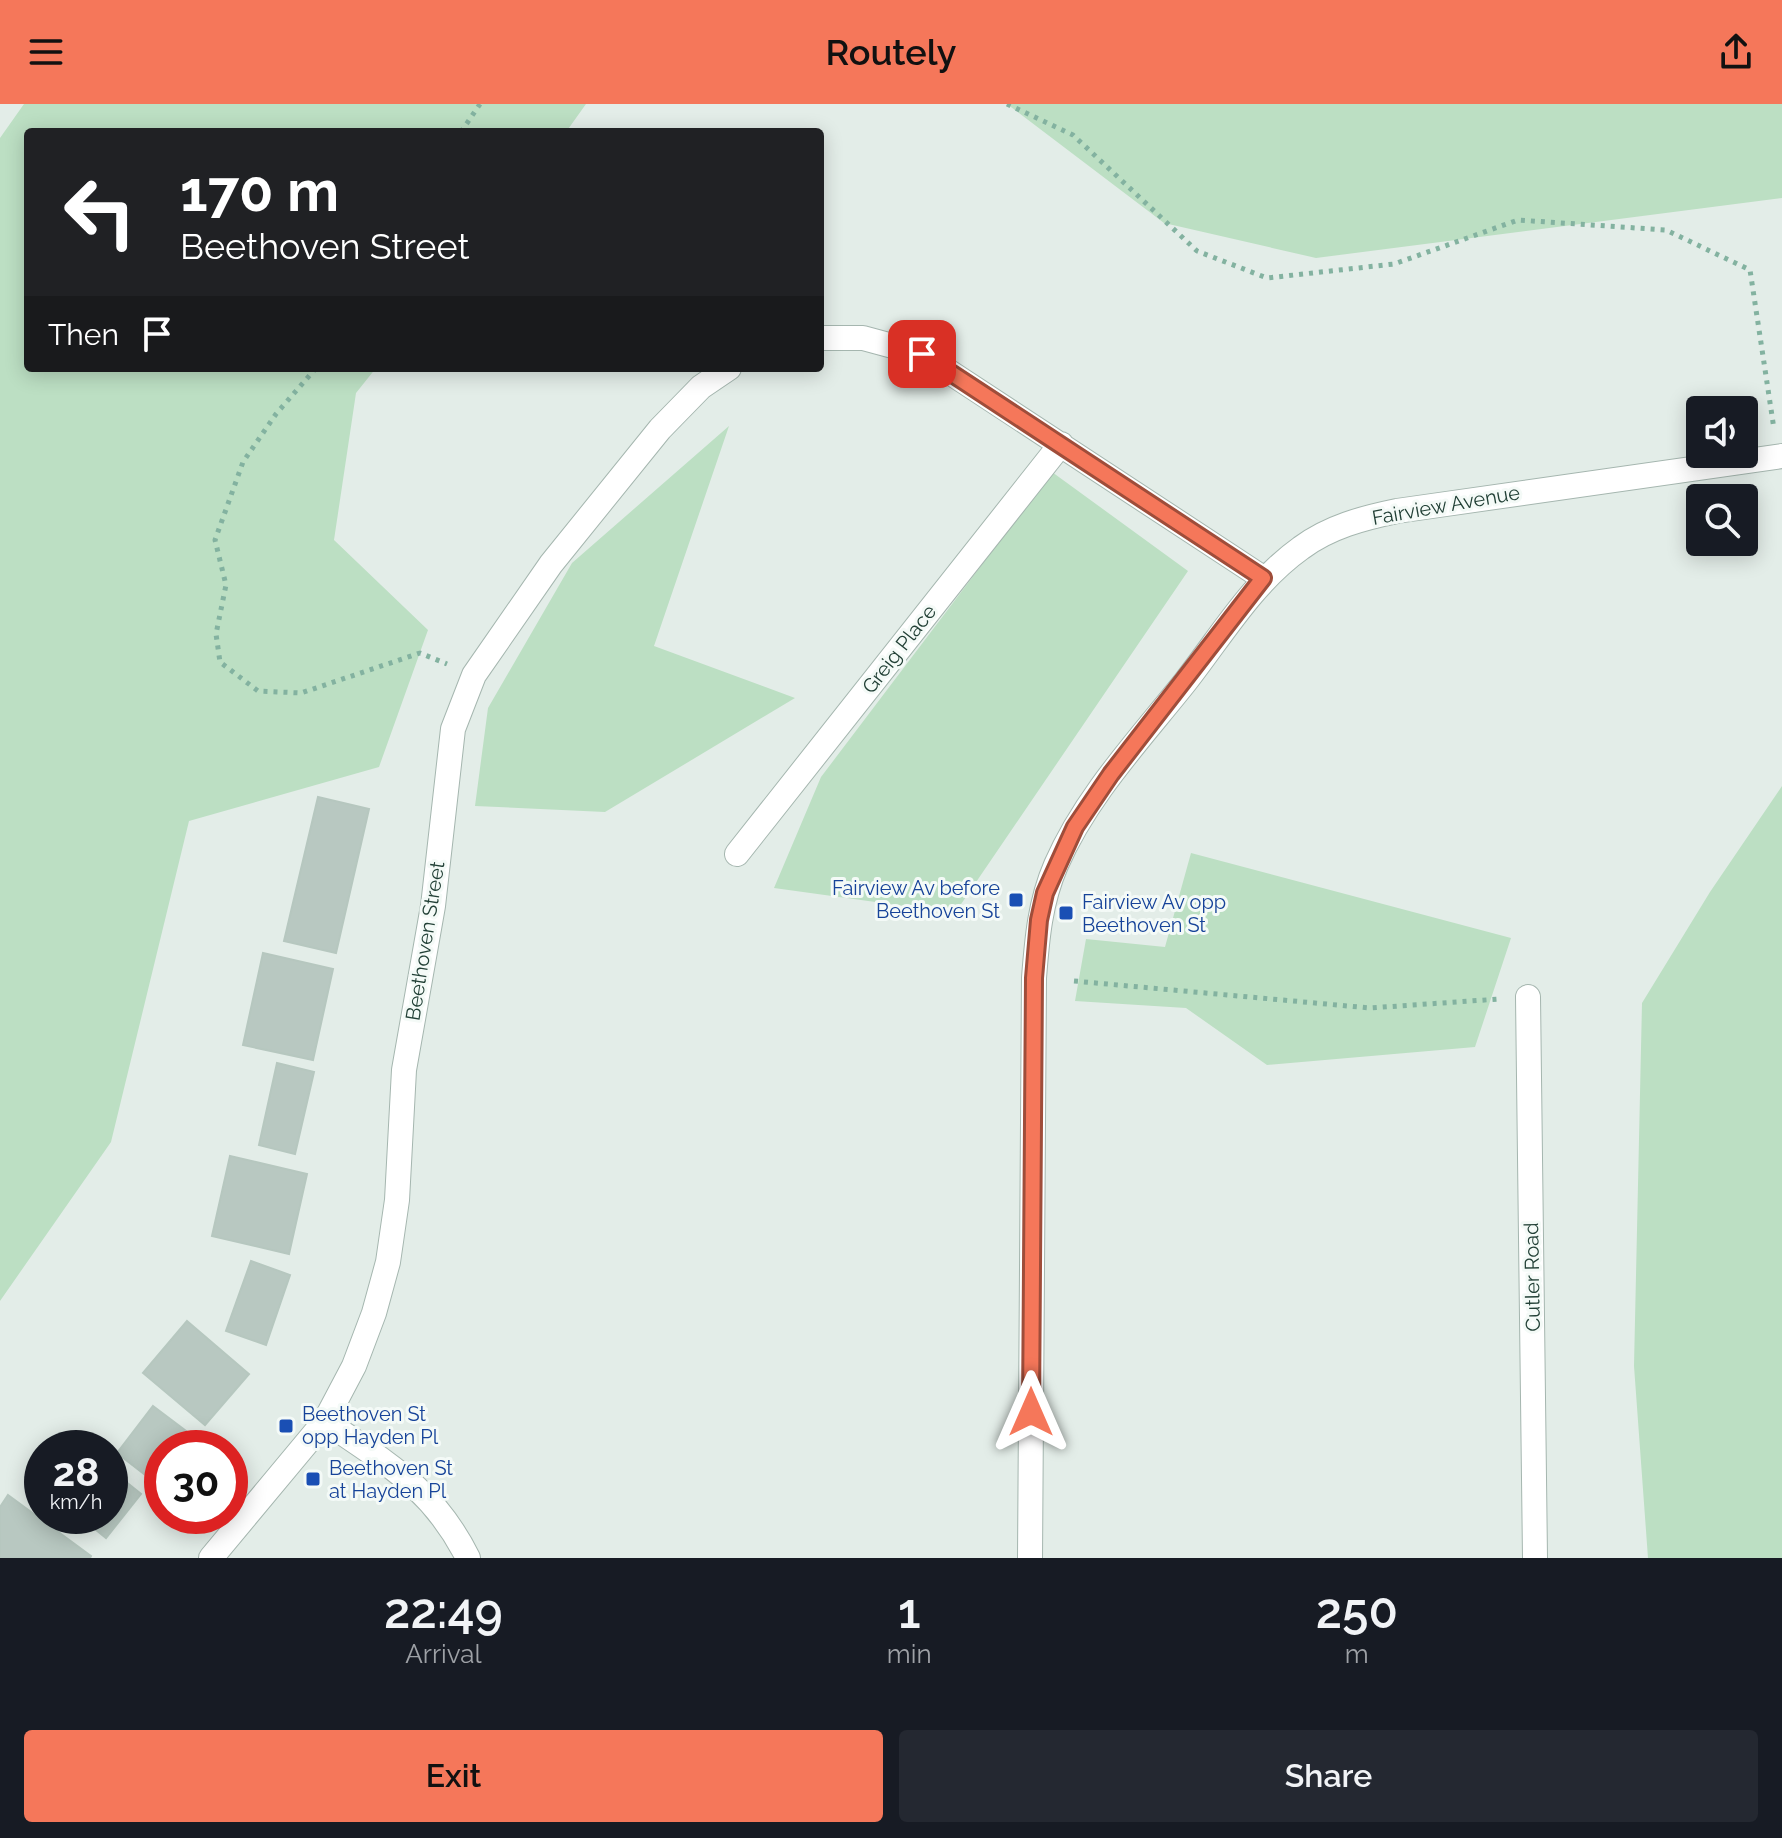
<!DOCTYPE html>
<style>
:root{--surface:#171b24;--page:#242831;--text:#f1f3f6;--muted:#9ea1a6;--accent:#f5775a}
body{margin:0;font-family:Raleway,sans-serif;background:var(--page);color:var(--text);height:100vh;display:flex;flex-direction:column;font-size:30px;white-space:nowrap}
*{box-sizing:border-box;margin:0}
p{font-size:26px;color:var(--muted)}
.icon{flex:none;width:44px;height:44px;fill:none;stroke:currentColor;stroke-width:2;stroke-linecap:round;stroke-linejoin:round}
.map{position:relative;height:1454px;overflow:hidden}
.drawer{display:flex;flex-direction:column;background:var(--surface);flex:1}
.drawer>*{flex:none}
.guide{position:absolute;left:24px;top:24px;width:800px;height:244px;border-radius:8px;box-shadow:0 4px 20px #0003;background:#202124;color:#fff;overflow:hidden}
.fabs{position:absolute;left:1686px;top:292px;display:grid;gap:16px}
.fabs a{display:grid;place-items:center;width:72px;height:72px;border-radius:8px;background:var(--surface);box-shadow:0 4px 20px #0003;font-size:40px}
.speed{position:absolute;left:24px;top:1326px;display:flex;gap:16px;font-size:40px;font-weight:700;text-align:center}
.speed>*{display:grid;place-content:center;width:104px;height:104px;border-radius:50%;background:var(--surface);box-shadow:0 4px 20px #0003;line-height:1}
.speed small{font-size:20px;font-weight:400}
.speed .limit{border:12px solid #d22;background:#fff;color:#111}
.pin{position:absolute;display:grid;place-items:center;width:68px;height:68px;color:#fff;margin:-34px;border-radius:16px;box-shadow:0 4px 12px #0006}
.me{position:absolute;width:88px;margin:-44px;rotate:0deg;stroke-linejoin:round;filter:drop-shadow(0 0 6px #0008)}
.turn{display:flex;align-items:center;gap:28px;height:168px;padding:0 24px;font-size:36px}
.turn .icon{width:104px;height:104px;stroke-width:2.5}
.turn b{display:block;font-size:56px;line-height:68px}
.then{display:flex;align-items:center;height:76px;padding:0 24px;background:#0003;gap:16px;font-size:30px}
.eta{display:flex;justify-content:space-evenly;align-items:center;height:136px;text-align:center}
.eta b{font-size:48px;font-weight:600;line-height:56px}
.action{display:flex;gap:16px;margin-top:auto;padding:16px 24px}
.action a{flex:1;height:92px;border-radius:8px;background:var(--accent);color:#111;font-size:32px;font-weight:600;line-height:92px;text-align:center}
.action a+a{background:var(--page);color:var(--text)}
header{display:flex;justify-content:space-between;align-items:center;height:104px;padding:0 24px;background:var(--accent);color:#111;font-size:36px;font-weight:600}
.map>svg:first-child{display:block}
</style>
<header><svg class="icon" aria-label="menu" viewBox="0 0 24 24"><path d="M4 6h16M4 12h16M4 18h16"/></svg>Routely<svg class="icon" aria-label="share" viewBox="0 0 24 24"><path d="M12 15V3M7 8l5-5 5 5M5 13v7h14v-7"/></svg></header>
<div class="map">
<svg width="1782" height="1454" viewBox="0 0 1782 1454">
<rect width="100%" height="100%" fill="#e3ede8"/>
<path fill="#bcdfc3" d="M 24,0 L 586,0 L 566,28 L 28,28 L 28,264 L 376,264 L 356,289 L 334,436 L 428,526 L 379,663 L 189,717 L 111,1038 L 0,1197 L 0,34 Z
M 1007,0 L 1782,0 L 1782,94 L 1316,154 L 1164,119 Z
M 729,322 L 654,542 L 795,594 L 605,708 L 475,702 L 488,604 L 572,459 Z
M 1052,368 L 1188,467 L 955,809 L 774,784 L 821,673 Z
M 1782,682 L 1782,1454 L 1648,1454 L 1634,1262 L 1642,899 L 1710,788 Z
M 1191,749 L 1511,834 L 1475,943 L 1267,961 L 1186,904 L 1075,897 L 1086,835 L 1165,843 Z"/>
<path fill="#b8c8c1" stroke="#b6c7bf" stroke-width="2" d="M 318,693 L 369,705 L 336,849 L 284,837 Z
M 263,849 L 333,865 L 313,956 L 243,941 Z
M 277,959 L 314,968 L 295,1050 L 259,1041 Z
M 230,1052 L 307,1070 L 289,1150 L 212,1132 Z
M 251,1157 L 290,1171 L 266,1241 L 226,1227 Z
M 187,1217 L 249,1270 L 205,1321 L 143,1269 Z
M 153,1302 L 198,1336 L 192,1344 L 162,1344 L 162,1384 L 117,1349 Z
M 110,1365 L 141,1390 L 106,1434 L 79,1412 L 110,1412 Z
M 8,1391 L 91,1452 L 90,1454 L 0,1454 L 0,1403 Z"/>
<g fill="none" stroke-linecap="round" stroke-linejoin="round">
<defs>
<path id="minor" d="M 820,234 L 863,234 L 922,250 L 1263,474
M 737,750 L 1061,340
M 1528,893 L 1535,1454
M 325,1317 C 387,1360 433,1384 468,1454
M 211,1454 L 325,1317 L 354,1262 L 374,1209 L 388,1158 L 397,1096 L 404,966 L 433,802 L 453,625 L 474,571 L 551,460 L 660,325 L 701,283 L 729,264
M 1030,1454 L 1034,874 C 1037,835 1040,798 1056,761 C 1086,692 1140,635 1186,577 C 1222,531 1252,479 1301,444 C 1329,423 1363,414 1397,407 L 1782,352"/>
</defs>
<use href="#minor" stroke="#a5b6af" stroke-width="26"/>
<path stroke="#83b2a0" stroke-width="5" stroke-dasharray="4 6" stroke-linecap="butt" d="M 1007,0 L 1073,31 L 1197,147 L 1267,174 L 1394,160 L 1518,116 L 1666,126 L 1750,166 L 1774,325
M 461,28 L 480,0
M 316,264 L 276,310 L 243,358 L 215,436 L 226,481 L 216,530 L 220,558 L 258,587 L 301,589 L 420,549 L 447,560
M 1074,877 L 1370,904 L 1499,895"/>
<use href="#minor" stroke="#fff" stroke-width="24"/>
</g>
<g fill="none" stroke-linecap="round" stroke-linejoin="round">
<defs>
<path id="route" d="M 922,250 L 1263,474 L 1111,670 L 1075,723 L 1045,789 L 1039,816 L 1034,874 L 1031,1308"/>
</defs>
<use href="#route" stroke="#9f4d3a" stroke-width="20"/>
<use href="#route" stroke="#f5775a" stroke-width="14"/>
</g>
<g fill="#1a4fb4" stroke="#f4faf7" stroke-width="3">
<rect x="1008" y="788" width="16" height="16" rx="4"/>
<rect x="1058" y="801" width="16" height="16" rx="4"/>
<rect x="278" y="1314" width="16" height="16" rx="4"/>
<rect x="305" y="1367" width="16" height="16" rx="4"/>
</g>
<g text-anchor="middle" stroke-width="6" stroke-linejoin="round" paint-order="stroke">
<g font-size="20" fill="#224036" stroke="#f4faf7">
<text transform="translate(1446 401) rotate(-10)" y="7">Fairview Avenue</text>
<text transform="translate(899 545) rotate(-52)" y="7">Greig Place</text>
<text transform="translate(425 837) rotate(-81)" y="7">Beethoven Street</text>
<text transform="translate(1532 1173) rotate(-91)" y="7">Cutler Road</text>
</g>
<g font-size="20" fill="#164399" stroke="#f4faf7" text-anchor="start">
<text x="1000" y="791" text-anchor="end">Fairview Av before<tspan x="1000" dy="23">Beethoven St</tspan></text>
<text x="1082" y="805">Fairview Av opp<tspan x="1082" dy="23">Beethoven St</tspan></text>
<text x="302" y="1317">Beethoven St<tspan x="302" dy="23">opp Hayden Pl</tspan></text>
<text x="329" y="1371">Beethoven St<tspan x="329" dy="23">at Hayden Pl</tspan></text>
</g>
</g>
</svg>
<div class="fabs">
<a><svg class="icon" aria-label="sound" viewBox="0 0 24 24"><path d="M4 9h4l5-4v14l-5-4H4zM17 9q2 3 0 6"/></svg></a>
<a><svg class="icon" aria-label="search" viewBox="0 0 24 24"><circle cx="10" cy="10" r="6"/><path d="M15 15l6 6"/></svg></a>
</div>
<div class="speed"><div>28<small>km/h</small></div><div class="limit">30</div></div>
<div class="pin" style="left:922px;top:250px;background:#d93025"><svg class="icon" aria-label="arrive" viewBox="0 0 24 24"><path d="M6 21V4h12l-3 4 3 4H6"/></svg></div>
<svg class="me" style="left:1031px;top:1308px" viewBox="-20 -20 40 40"><path d="M0-17L14 15 0 8-14 15z" fill="#f5775a" stroke="#fff" stroke-width="4"/></svg>
<div class="guide">
<div class="turn"><svg class="icon" aria-label="left" viewBox="0 0 24 24"><path d="M17 20v-9H6M10 6l-5 5 5 5"/></svg><div><b>170 m</b>Beethoven Street</div></div>
<div class="then">Then<svg class="icon" aria-label="arrive" viewBox="0 0 24 24"><path d="M6 21V4h12l-3 4 3 4H6"/></svg></div>
</div>
</div>
<section class="drawer">
<div class="eta">
<div><b>22:49</b><p>Arrival</p></div>
<div><b>1</b><p>min</p></div>
<div><b>250</b><p>m</p></div>
</div>
<div class="action"><a>Exit</a><a>Share</a></div>
</section>
